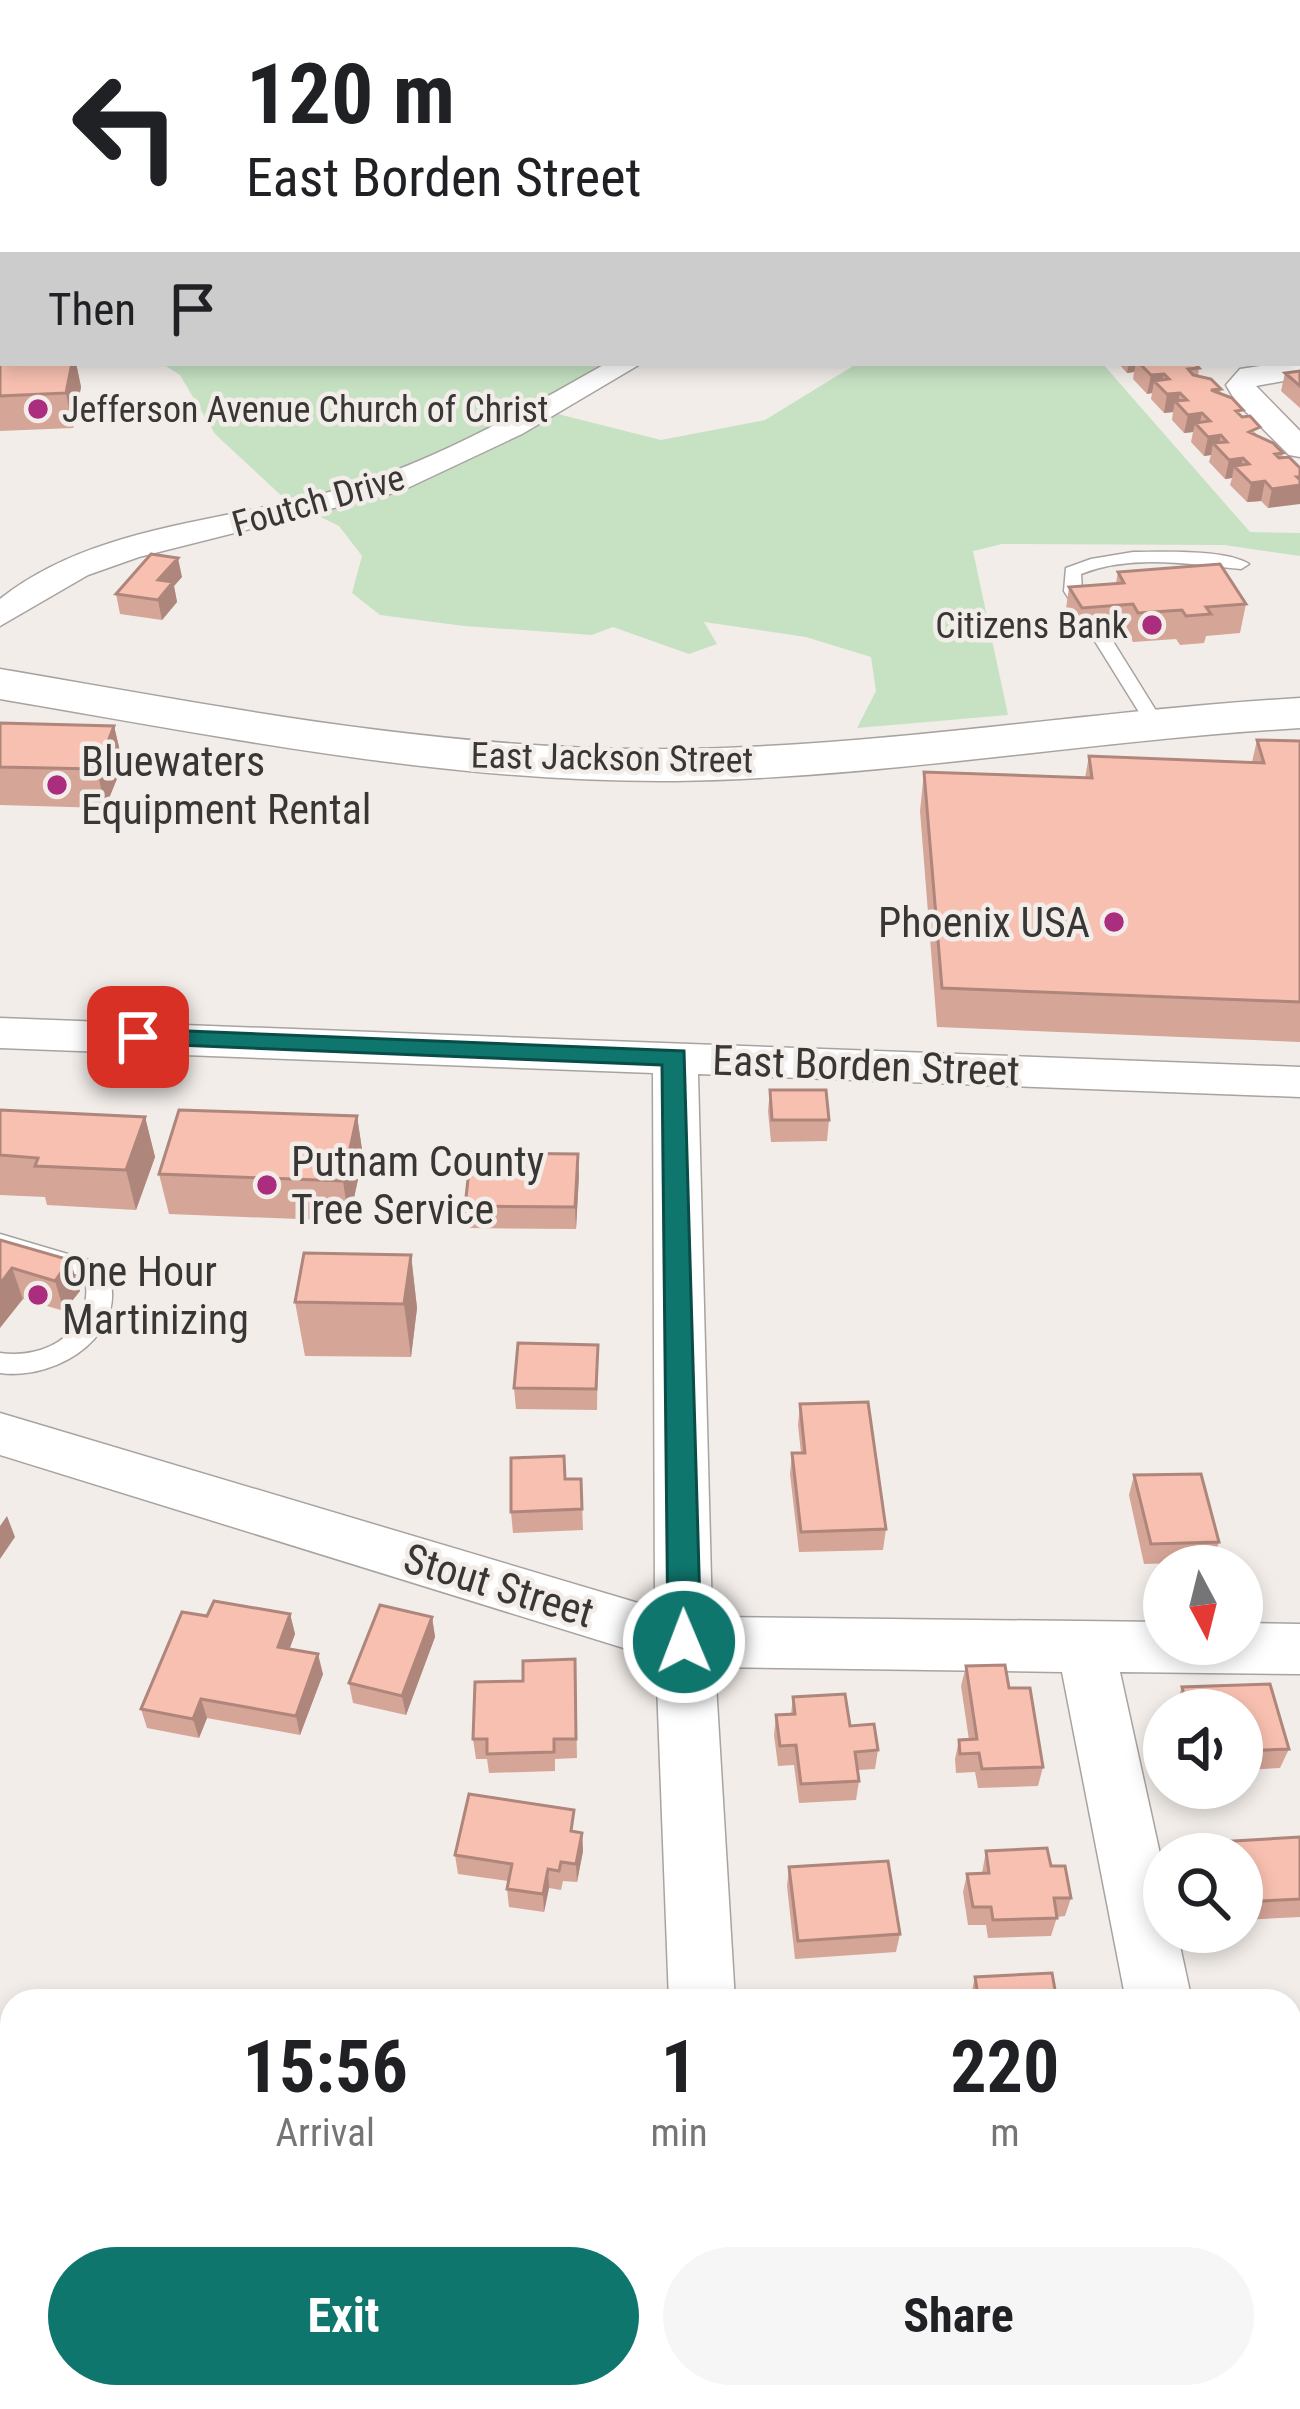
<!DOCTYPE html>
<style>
:root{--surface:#fff;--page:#f6f6f6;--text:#202124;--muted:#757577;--accent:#0f766e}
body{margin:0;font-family:"Roboto Condensed",sans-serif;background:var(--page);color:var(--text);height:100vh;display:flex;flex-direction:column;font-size:45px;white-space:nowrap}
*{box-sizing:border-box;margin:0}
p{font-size:39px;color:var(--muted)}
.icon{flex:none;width:66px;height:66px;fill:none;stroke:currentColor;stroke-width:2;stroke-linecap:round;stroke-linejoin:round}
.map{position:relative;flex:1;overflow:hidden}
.side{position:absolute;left:0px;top:1989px;width:1302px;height:420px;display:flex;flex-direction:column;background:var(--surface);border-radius:36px 36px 0 0;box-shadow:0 6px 18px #0003}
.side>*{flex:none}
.guide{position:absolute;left:0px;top:0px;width:1302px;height:366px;box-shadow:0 6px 18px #0003;background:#fff;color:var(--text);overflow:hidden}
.needle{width:78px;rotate:173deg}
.controls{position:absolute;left:1143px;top:1545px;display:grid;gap:24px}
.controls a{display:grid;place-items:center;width:120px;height:120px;border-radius:50%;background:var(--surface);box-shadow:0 6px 18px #0003;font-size:60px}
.pin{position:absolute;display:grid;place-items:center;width:102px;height:102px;color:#fff;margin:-51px;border-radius:24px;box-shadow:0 6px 18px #0006}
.me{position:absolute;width:132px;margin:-66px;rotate:359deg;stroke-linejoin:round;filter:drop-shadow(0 0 9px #0008)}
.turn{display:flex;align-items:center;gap:42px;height:252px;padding:0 48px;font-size:54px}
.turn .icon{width:156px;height:156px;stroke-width:2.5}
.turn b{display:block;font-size:84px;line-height:102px}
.then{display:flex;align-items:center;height:114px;padding:0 48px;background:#0003;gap:24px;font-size:45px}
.eta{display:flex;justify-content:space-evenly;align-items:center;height:204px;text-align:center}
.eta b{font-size:72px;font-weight:700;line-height:84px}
.cta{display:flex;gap:24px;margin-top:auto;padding:24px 48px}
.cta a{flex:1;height:138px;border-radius:72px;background:var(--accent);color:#fff;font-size:48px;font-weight:700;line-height:138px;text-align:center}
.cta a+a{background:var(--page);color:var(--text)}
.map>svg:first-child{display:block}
</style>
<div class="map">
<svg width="1300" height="2409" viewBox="0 0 1300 2409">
<rect width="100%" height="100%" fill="#f2ede9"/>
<path fill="#c6e2c3" d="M 161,363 L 628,363 L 546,411 L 661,440 L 765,420 L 858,363 L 1102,363 L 1250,532 L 1300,533 L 1300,556 L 1224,545 L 1002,544 L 973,551 L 1008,715 L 857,728 L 876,691 L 871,657 L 806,637 L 704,622 L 717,644 L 689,654 L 613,627 L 592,635 L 464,626 L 380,615 L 352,593 L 362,556 L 339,526 L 286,500 L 215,434 L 180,375 Z"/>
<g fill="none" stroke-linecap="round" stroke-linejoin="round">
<defs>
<path id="lane" d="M 1133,552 C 1162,552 1226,549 1249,564 L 1241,569 C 1188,564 1132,554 1081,574 L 1082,591 L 1094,611 L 1079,615 L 1064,591 L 1066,568 L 1091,559 Z
M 1100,630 L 1109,635 L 1165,725 L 1163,729 L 1156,731 L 1147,725 L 1091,635 Z
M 0,1234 L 105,1265 C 136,1331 59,1381 0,1373 L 0,1353 C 48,1360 95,1330 85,1277 L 0,1252 Z"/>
<path id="street" d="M 461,0 L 670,0 L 459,3 Z
M 1062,0 L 1082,0 L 1084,3 L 1064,3 Z
M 0,4 L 3,4 L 3,16 L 0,16 Z
M 1299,123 L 1300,123 L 1300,137 L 1299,137 Z
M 1300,360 L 1300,378 L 1256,386 L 1300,431 L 1300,457 L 1289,455 L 1236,402 L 1226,385 L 1240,369 Z
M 607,363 L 642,363 L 522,434 L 401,491 L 139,557 L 88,575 L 0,626 L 0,599 C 94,524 229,522 340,489 C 435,462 522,411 607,363 Z
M 0,1018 L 1300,1067 L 1300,1097 L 698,1074 L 712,1617 L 1164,1622 L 1164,1644 L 1242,1644 L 1242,1623 L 1300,1624 L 1300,1674 L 1120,1672 L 1164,1872 L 1164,1932 L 1177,1932 L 1192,2001 L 1126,2001 L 1062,1672 L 715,1667 L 735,2001 L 669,2001 L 656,1658 L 0,1455 L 0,1413 L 655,1608 L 653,1073 L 0,1048 Z
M 1290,2230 L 1300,2230 L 1300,2302 L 1290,2302 Z
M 0,2307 L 12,2312 L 12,2387 L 0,2382 Z
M 80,2397 L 177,2397 L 182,2409 L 85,2409 Z
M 683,2397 L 759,2397 L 760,2409 L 684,2409 Z
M 1195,2397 L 1271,2397 L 1273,2409 L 1197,2409 Z"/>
<path id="secondary" d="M 0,669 C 223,707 448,752 676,749 C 884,747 1092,710 1300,698 L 1300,728 C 1092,740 884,778 675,781 C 448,783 223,737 0,699 Z"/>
</defs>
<use href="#lane" stroke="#a8a3a0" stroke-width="3"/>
<use href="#street" stroke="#a8a3a0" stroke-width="3"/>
<use href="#secondary" stroke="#a8a3a0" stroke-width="3"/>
<use href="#lane" fill="#fff" fill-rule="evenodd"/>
<use href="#street" fill="#fff" fill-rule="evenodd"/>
<use href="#secondary" fill="#fff" fill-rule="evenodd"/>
</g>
<path fill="#d5a597" d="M 1116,0 L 1150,0 L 1149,3 L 1119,3 Z
M 0,51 L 3,51 L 3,196 L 0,196 Z
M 0,355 L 3,363 L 76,363 L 81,387 L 73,428 L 0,431 Z
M 1118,363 L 1194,363 L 1199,368 L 1198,376 L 1221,389 L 1220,394 L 1258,436 L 1283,453 L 1268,508 L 1261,501 L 1247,502 L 1230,485 L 1232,478 L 1225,479 L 1209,462 L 1211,455 L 1204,456 L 1191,442 L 1193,432 L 1184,433 L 1172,420 L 1173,412 L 1164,413 L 1151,399 L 1152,393 L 1147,394 L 1133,379 L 1134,372 L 1127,373 Z
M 1300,371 L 1300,408 L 1281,391 L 1285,373 Z
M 1118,572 L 1246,604 L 1240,633 L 1206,636 L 1204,643 L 1180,645 L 1176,639 L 1133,642 L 1128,633 L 1077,637 L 1065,616 L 1069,587 L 1116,583 Z
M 182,577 L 174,586 L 177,602 L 162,620 L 120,614 L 116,594 Z
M 0,723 L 114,726 L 123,764 L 105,808 L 0,805 Z
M 1257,740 L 1300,741 L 1300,1042 L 937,1027 L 920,811 L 924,772 L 1085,778 L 1089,756 L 1252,762 Z
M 770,1090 L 829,1120 L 827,1141 L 771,1142 L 768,1111 Z
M 0,1110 L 145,1117 L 155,1157 L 136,1210 L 47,1205 L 45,1197 L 0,1195 Z
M 357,1116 L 363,1156 L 349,1221 L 169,1214 L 159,1174 Z
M 579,1175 L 576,1229 L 467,1228 L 465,1206 Z
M 0,1240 L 80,1291 L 64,1311 L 23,1299 Z
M 411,1255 L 417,1308 L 411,1357 L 305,1356 L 295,1302 Z
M 598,1345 L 597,1410 L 516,1409 L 514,1388 Z
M 800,1404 L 886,1529 L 883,1550 L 799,1552 L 790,1474 L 792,1453 L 801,1453 L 798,1425 Z
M 1134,1475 L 1219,1542 L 1212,1562 L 1144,1564 L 1129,1495 Z
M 565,1479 L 581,1479 L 583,1530 L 513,1533 L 511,1512 Z
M 290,1614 L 295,1634 L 289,1649 L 323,1674 L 300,1735 L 207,1718 L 199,1738 L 147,1728 L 141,1709 L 207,1616 Z
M 432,1617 L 435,1637 L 406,1715 L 353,1703 L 349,1683 Z
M 575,1659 L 577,1758 L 555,1759 L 555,1771 L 489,1773 L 487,1759 L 476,1759 L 473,1739 L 523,1681 Z
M 966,1666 L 1009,1688 L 1043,1767 L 1038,1786 L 978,1788 L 975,1772 L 956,1773 L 955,1759 L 959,1740 L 969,1740 L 961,1686 Z
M 1270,1684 L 1289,1749 L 1280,1768 L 1242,1770 L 1242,1710 L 1176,1710 L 1175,1707 L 1182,1687 Z
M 793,1697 L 850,1726 L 878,1750 L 875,1769 L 858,1770 L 859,1781 L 856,1800 L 799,1803 L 794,1765 L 778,1766 L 774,1735 L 776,1715 L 791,1714 Z
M 575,1832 L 582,1833 L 583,1851 L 577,1882 L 563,1881 L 561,1890 L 549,1888 L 544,1912 L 509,1907 L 507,1889 L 508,1881 L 458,1874 L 455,1855 Z
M 1300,1837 L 1300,1917 L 1242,1920 L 1242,1854 L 1213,1854 L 1218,1842 Z
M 986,1851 L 1051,1866 L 1071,1898 L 1065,1916 L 1057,1917 L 1051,1936 L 988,1938 L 986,1925 L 968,1925 L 963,1892 L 967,1874 L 982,1873 Z
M 789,1867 L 900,1934 L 896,1952 L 795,1959 L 787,1886 Z
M 975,1977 L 1057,2001 L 972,2001 L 971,1995 Z
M 1291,2032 L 1300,2032 L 1300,2127 L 1297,2127 L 1290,2091 Z
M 12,2066 L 12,2163 L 7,2162 L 0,2150 L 0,2139 L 10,2118 L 5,2117 L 0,2109 L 0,2091 Z"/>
<path fill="#ae867b" d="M 72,363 L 76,363 L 81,387 L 73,428 L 66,393 Z
M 1129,363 L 1136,363 L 1134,372 L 1127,373 Z
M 1164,374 L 1161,388 L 1154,381 L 1152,393 L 1147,394 L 1151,375 Z
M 1180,393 L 1178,404 L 1175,401 L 1173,412 L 1164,413 L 1167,394 Z
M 1202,413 L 1199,427 L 1195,423 L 1193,432 L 1184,433 L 1188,415 Z
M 1221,435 L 1218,448 L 1213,443 L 1211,455 L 1204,456 L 1208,437 Z
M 1243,458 L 1240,472 L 1234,466 L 1232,478 L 1225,479 L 1229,460 Z
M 1297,477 L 1300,477 L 1300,504 L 1268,508 L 1272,489 Z
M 1265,481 L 1261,501 L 1247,502 L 1251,483 Z
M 178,558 L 182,577 L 174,586 L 177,602 L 162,620 L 158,600 L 158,580 Z
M 114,726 L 123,764 L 105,808 L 97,769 Z
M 357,1116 L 363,1156 L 349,1221 L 343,1181 Z
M 145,1117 L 155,1157 L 136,1210 L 126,1170 Z
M 578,1154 L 579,1175 L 576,1229 L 575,1207 Z
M 411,1255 L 417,1308 L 411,1357 L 404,1304 Z
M 70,1260 L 80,1291 L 64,1311 L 55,1281 Z
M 12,1268 L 23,1299 L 0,1328 L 0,1284 Z
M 7,1516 L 15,1537 L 0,1559 L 0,1526 Z
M 290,1614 L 295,1634 L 283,1667 L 278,1647 Z
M 432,1617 L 435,1637 L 406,1715 L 402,1696 Z
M 318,1654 L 323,1674 L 300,1735 L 296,1716 Z
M 201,1699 L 207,1718 L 199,1738 L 193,1719 Z
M 582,1833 L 583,1851 L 577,1882 L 576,1864 Z
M 548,1869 L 549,1888 L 544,1912 L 543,1894 Z"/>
<path fill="#f8c0b0" stroke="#ae867b" stroke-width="3" d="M 597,0 L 597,3 L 551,3 L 551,1 Z
M 650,0 L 696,0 L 696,3 L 651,3 Z
M 734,0 L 779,0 L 779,3 L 734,3 Z
M 910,0 L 971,0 L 973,3 L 912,3 Z
M 1007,0 L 1051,0 L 1052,1 L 1009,3 Z
M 0,51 L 3,51 L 3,171 L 0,171 Z
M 0,355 L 3,355 L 3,363 L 72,363 L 66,393 L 0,396 Z
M 1139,363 L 1194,363 L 1199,368 L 1188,369 L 1193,375 L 1211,379 L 1221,389 L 1211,390 L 1232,398 L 1243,410 L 1236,411 L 1242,417 L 1250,416 L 1260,427 L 1249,432 L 1273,443 L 1283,453 L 1275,454 L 1279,458 L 1289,457 L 1300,468 L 1300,477 L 1297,477 L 1300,480 L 1300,485 L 1272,489 L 1265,481 L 1251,483 L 1234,466 L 1249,464 L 1243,458 L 1229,460 L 1213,443 L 1227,442 L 1221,435 L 1208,437 L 1195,423 L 1210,421 L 1202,413 L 1188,415 L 1175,401 L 1187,400 L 1180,393 L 1167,394 L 1154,381 L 1169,379 L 1164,374 L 1151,375 Z
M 1300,371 L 1300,386 L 1285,373 Z
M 151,554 L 178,558 L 158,580 L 173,582 L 158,600 L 116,594 Z
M 1220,564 L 1246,604 L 1206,607 L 1211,614 L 1186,616 L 1182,610 L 1138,613 L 1133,604 L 1082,608 L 1069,587 L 1124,583 L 1118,572 Z
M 0,723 L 114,726 L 97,769 L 0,767 Z
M 1257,740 L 1300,741 L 1300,1002 L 942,988 L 924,772 L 1092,778 L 1089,756 L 1264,763 Z
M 770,1090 L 826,1090 L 829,1120 L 772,1120 Z
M 0,1110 L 145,1117 L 126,1170 L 35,1166 L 38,1158 L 0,1155 Z
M 179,1110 L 357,1116 L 343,1181 L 159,1174 Z
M 471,1153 L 578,1154 L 575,1207 L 465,1206 Z
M 0,1240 L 70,1260 L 55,1281 L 12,1268 L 0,1284 Z
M 304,1253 L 411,1255 L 404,1304 L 295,1302 Z
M 518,1343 L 598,1345 L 596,1389 L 514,1388 Z
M 868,1402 L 886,1529 L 801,1532 L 792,1453 L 805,1453 L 800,1404 Z
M 564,1456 L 565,1479 L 581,1479 L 582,1509 L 511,1512 L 511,1458 Z
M 1201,1474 L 1219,1542 L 1151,1544 L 1134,1475 Z
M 214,1601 L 290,1614 L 278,1647 L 318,1654 L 296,1716 L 201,1699 L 193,1719 L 141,1709 L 182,1612 L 207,1616 Z
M 380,1605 L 432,1617 L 402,1696 L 349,1683 Z
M 575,1659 L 576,1739 L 554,1739 L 554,1752 L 487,1754 L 487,1739 L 473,1739 L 475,1682 L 523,1681 L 523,1661 Z
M 1005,1665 L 1009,1688 L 1030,1688 L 1043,1767 L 982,1769 L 979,1753 L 960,1754 L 959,1740 L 977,1739 L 966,1666 Z
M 1270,1684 L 1289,1749 L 1242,1751 L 1242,1710 L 1188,1710 L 1182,1687 Z
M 845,1694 L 850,1726 L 874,1724 L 878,1750 L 855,1752 L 859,1781 L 801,1784 L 796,1745 L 780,1746 L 776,1715 L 795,1714 L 793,1697 Z
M 469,1794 L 574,1810 L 571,1831 L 582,1833 L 576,1864 L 561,1862 L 559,1871 L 548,1869 L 543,1894 L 507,1889 L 512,1864 L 455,1855 Z
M 1300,1837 L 1300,1899 L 1242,1902 L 1242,1854 L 1221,1854 L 1218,1842 Z
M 1047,1848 L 1051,1866 L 1065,1866 L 1071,1898 L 1054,1898 L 1057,1918 L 993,1920 L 991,1907 L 973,1907 L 967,1874 L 989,1873 L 986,1851 Z
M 888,1861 L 900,1934 L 798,1941 L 789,1867 Z
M 1052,1973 L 1057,2001 L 979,2001 L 975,1977 Z
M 1291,2032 L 1300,2032 L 1300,2075 Z
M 12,2066 L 12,2105 L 0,2102 L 0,2091 Z
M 12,2115 L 12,2150 L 0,2146 L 0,2139 Z
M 516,2397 L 613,2397 L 609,2409 L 512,2409 Z"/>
<path fill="#0f766e" stroke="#0a4d48" stroke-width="3" d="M 138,1029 L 684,1051 L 701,1642 L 696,1652 L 684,1656 L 673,1652 L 668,1642 L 662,1065 L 129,1043 L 125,1037 L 129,1031 Z"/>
<g fill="#ab2d7e" stroke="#f2ede9" stroke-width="4.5">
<circle cx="38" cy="409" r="12"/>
<circle cx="1152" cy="625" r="12"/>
<circle cx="57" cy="785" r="12"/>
<circle cx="1114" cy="922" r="12"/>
<circle cx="267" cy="1185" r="12"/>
<circle cx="38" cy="1295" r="12"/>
</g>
<g text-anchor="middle" stroke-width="9" stroke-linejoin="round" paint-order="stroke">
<g font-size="36" fill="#393735" stroke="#f2ede9" text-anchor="start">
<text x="62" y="422">Jefferson Avenue Church of Christ</text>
<text x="1128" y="638" text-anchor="end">Citizens Bank</text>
</g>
<g font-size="36" fill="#393735" stroke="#f2ede9">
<text transform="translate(318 500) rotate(-16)" y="13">Foutch Drive</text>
<text transform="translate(612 757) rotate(1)" y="13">East Jackson Street</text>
</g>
<g font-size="42" fill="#393735" stroke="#f2ede9" text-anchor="start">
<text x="81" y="776">Bluewaters<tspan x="81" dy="48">Equipment Rental</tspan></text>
<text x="1090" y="937" text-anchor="end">Phoenix USA</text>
<text x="291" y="1176">Putnam County<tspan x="291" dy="48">Tree Service</tspan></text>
<text x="62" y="1286">One Hour<tspan x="62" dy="48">Martinizing</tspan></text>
</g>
<g font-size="42" fill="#393735" stroke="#f2ede9">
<text transform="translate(866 1065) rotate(2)" y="15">East Borden Street</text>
<text transform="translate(499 1585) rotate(17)" y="15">Stout Street</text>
</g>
</g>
</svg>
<div class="controls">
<a><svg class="needle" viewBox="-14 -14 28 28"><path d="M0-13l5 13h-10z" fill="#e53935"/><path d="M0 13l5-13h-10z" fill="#757577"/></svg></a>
<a><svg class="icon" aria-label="sound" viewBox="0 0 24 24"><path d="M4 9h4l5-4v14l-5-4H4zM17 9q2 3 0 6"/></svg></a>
<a><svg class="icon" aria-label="search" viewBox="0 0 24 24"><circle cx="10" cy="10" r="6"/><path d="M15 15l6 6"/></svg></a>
</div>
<div class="pin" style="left:138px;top:1037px;background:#d93025"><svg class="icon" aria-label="arrive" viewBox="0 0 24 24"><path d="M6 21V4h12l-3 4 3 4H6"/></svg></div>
<svg class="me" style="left:684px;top:1642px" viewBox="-20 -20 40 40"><circle r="17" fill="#0f766e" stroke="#fff" stroke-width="3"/><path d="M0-11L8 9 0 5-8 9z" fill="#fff"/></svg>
<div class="guide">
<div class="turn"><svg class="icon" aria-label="left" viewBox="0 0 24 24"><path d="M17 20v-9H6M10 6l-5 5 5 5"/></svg><div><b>120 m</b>East Borden Street</div></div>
<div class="then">Then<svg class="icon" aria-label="arrive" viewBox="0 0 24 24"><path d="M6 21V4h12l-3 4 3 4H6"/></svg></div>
</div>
<section class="side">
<div class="eta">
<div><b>15:56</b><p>Arrival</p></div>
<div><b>1</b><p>min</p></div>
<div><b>220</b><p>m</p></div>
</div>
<div class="cta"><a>Exit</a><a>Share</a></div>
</section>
</div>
